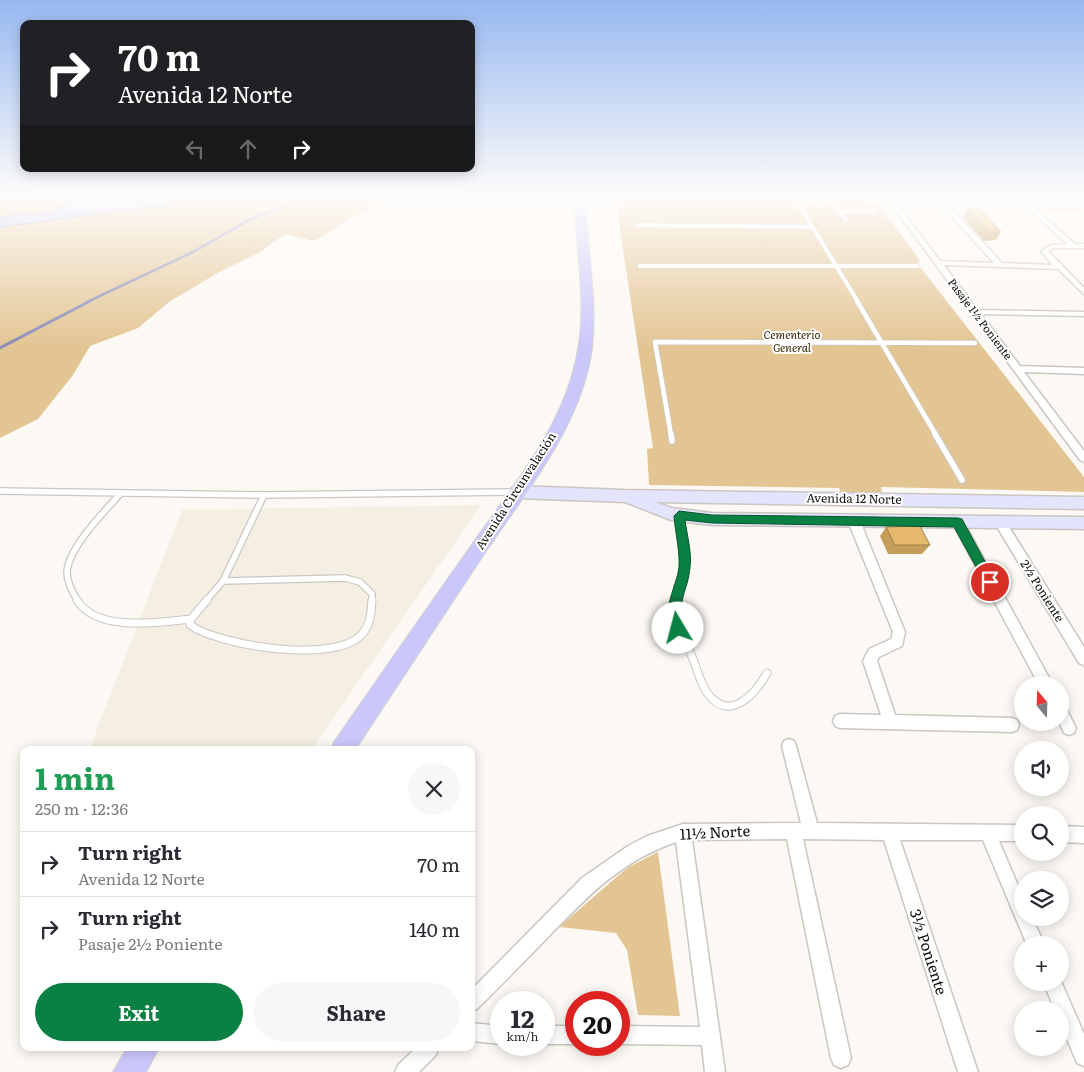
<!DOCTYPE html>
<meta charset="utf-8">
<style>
:root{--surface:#fff;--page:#f7f7f7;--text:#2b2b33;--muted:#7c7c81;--line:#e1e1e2;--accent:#0b8043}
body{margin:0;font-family:Literata,serif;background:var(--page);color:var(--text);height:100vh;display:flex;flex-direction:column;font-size:19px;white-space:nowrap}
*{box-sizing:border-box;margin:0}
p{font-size:16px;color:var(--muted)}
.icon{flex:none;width:28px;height:28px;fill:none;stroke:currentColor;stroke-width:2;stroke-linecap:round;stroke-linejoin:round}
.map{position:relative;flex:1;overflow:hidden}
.drawer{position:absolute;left:20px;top:746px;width:455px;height:305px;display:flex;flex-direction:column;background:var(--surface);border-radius:10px;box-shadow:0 2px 12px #0003}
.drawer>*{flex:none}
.banner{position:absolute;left:20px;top:20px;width:455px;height:152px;border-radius:10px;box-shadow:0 2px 12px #0003;background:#202124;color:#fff;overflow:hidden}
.needle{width:32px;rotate:341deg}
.buttons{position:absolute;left:1014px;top:676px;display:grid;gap:10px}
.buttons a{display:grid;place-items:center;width:55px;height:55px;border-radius:50%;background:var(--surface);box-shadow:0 2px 12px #0003;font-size:25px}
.speed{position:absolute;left:490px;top:991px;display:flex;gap:10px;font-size:25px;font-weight:700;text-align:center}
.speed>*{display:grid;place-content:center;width:65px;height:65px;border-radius:50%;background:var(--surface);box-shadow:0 2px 12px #0003;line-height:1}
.speed small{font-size:12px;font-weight:400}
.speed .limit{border:8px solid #d22;background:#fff;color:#111}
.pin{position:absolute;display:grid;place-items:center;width:42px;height:42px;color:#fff;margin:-21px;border:2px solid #fff;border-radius:50%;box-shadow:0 1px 5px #0007}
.me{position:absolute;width:55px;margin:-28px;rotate:352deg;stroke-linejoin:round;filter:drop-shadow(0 0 4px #0008)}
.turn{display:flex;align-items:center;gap:18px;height:105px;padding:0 15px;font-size:22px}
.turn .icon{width:65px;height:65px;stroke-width:2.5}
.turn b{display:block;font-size:35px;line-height:42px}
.lanes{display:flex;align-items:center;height:48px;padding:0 15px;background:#0003;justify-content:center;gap:25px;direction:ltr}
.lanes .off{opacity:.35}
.round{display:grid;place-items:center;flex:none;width:52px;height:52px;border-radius:26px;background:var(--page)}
.headline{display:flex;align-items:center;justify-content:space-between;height:85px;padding:0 15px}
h1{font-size:30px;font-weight:700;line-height:38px;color:#1e9e55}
.button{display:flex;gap:10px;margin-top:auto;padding:10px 15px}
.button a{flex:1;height:58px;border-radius:30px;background:var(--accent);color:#fff;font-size:20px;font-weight:700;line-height:58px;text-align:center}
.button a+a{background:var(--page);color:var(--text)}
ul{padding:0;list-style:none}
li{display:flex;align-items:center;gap:15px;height:65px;padding:0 15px;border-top:1px solid var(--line)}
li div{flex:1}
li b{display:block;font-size:19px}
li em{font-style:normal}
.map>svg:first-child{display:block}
</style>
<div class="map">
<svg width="1084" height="1072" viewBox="0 0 1084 1072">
<rect width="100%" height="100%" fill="#fcf8f3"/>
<path fill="#f5eee2" d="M 481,505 L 311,750 L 89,750 L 182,510 Z"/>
<path fill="#e3c593" d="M 0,196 L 384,196 L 376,207 L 353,217 L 314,241 L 285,234 L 260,252 L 221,271 L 169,302 L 138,328 L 90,346 L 73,375 L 38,419 L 0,438 Z
M 615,196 L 865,196 L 868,201 L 878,204 L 921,262 L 917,263 L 1084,477 L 1084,492 L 881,487 L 882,492 L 841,492 L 839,488 L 649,485 L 647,449 L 653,448 Z
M 658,852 L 680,1016 L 638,1015 L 627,950 L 616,933 L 559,927 L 627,868 Z"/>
<path fill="#bfbffd" stroke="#8b8ab6" d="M 58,196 L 365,196 L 354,199 L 277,201 L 219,198 L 0,227 L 0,217 L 56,211 L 67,206 L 69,202 Z"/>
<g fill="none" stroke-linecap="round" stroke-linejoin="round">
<path stroke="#8b8ab6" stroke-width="2.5" d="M 87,302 L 193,252 L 251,219 L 308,196"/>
<path stroke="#8b8ab6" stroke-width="3" d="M 0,348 L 90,301"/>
<defs>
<path id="lane-far3" d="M 847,196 L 820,198 L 801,204 L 801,208 L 858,302
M 828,197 L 846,220
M 839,211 L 875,211
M 637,225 L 811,227
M 640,266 L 917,266"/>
<path id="lane-far2" d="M 857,301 L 936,435
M 671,435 L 655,342 L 975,343"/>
<path id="lane-far1" d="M 671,434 L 672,441
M 935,434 L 962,480
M 0,491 L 264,495 L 515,492
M 223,581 L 264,495
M 223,581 L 345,578 L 360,582 L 372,594 L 372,601
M 78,601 C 72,592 67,583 67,572 C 68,548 104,512 120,494
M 206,601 L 223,581
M 676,601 L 677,586 L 685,567 L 679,515"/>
<path id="lane" d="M 77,600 C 97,633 159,622 191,619
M 207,600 L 191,619 L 190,625 C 220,646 338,665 363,633 C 371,623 371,612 372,600
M 676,600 C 675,623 684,638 693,659 C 697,669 700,682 706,691 C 728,724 754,696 767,673"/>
<path id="street" d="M 885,196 L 891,196 L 940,261 L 994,263 L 933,196 L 940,196 L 1002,263 L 1053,265 L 1041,251 L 1051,245 L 1067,244 L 1014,196 L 1021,196 L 1030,204 L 1084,204 L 1084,208 L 1034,208 L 1075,244 L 1084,244 L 1084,248 L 1054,248 L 1048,251 L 1084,288 L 1084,294 L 1058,269 L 944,265 L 977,310 L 1084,312 L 1084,316 L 981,314 L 1020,366 L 1084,368 L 1084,374 L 1024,372 L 1084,451 L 1084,462 L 1080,460 Z
M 854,517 L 860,521 L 905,632 L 902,646 L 879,657 L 877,661 L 895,715 L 1012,718 L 1017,720 L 1019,725 L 1017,730 L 1012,732 L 840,728 L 835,726 L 833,721 L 835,716 L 840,714 L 881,715 L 863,661 L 869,649 L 891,639 L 893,632 L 848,521 Z
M 958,518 L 962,519 L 1053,685 L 1039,685 L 952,522 Z
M 1000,518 L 1004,519 L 1084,647 L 1084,665 L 1079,663 L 996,525 L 994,522 L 996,519 Z
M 1060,704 L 1065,706 L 1076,728 L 1074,733 L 1069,735 L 1064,733 L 1059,722 Z
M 789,739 L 794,741 L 796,746 L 817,823 L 1022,825 L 1022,841 L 999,841 L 1022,895 L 1022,918 L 1032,918 L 1045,945 L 1027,945 L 983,840 L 900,840 L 978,1072 L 958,1072 L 884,840 L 803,839 L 851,1058 L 848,1065 L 841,1068 L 834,1065 L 831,1058 L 787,839 L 692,840 L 725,1072 L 705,1072 L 702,1045 L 619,1044 L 619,1026 L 700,1027 L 676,842 C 620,861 587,897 547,938 C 524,962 500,986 477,1009 L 471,1012 L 471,990 L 582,878 L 628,846 L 647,836 L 683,824 L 801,823 L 782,746 L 784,741 Z
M 1060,826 L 1084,827 L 1084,843 L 1060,842 Z
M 1060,979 L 1084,1034 L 1084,1066 L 1077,1063 L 1060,1022 L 1060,1010 L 1055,1010 L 1043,982 L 1060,982 Z
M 471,1023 L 501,1026 L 501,1044 L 471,1041 Z
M 544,1026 L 576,1026 L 576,1044 L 544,1044 Z
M 416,1048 L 438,1048 L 436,1055 L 419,1072 L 395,1072 L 398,1065 Z"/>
<path id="secondary" d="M 517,486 L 623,490 L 1084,497 L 1084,509 L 655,502 L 672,508 L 712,513 L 1084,517 L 1084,529 L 712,525 L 671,520 L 625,502 L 517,498 L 512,496 L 509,492 L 512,488 Z"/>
<path id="primary" d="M 575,196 L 585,196 C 586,248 599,303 591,355 C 578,430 525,493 484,554 C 441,619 398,684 355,750 L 331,750 L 334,742 C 379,677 425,611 471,546 C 512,487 563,428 577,355 C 588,303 575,249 575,196 Z
M 127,1048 L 159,1048 L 146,1072 L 113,1072 Z"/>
</defs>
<use href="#lane-far3" stroke="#cac7c2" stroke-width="5"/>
<use href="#lane-far2" stroke="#cac7c2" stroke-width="6"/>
<use href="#lane-far1" stroke="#cac7c2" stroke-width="8"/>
<use href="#lane" stroke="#cac7c2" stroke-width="9"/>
<use href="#street" stroke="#cac7c2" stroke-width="3"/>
<use href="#secondary" stroke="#cac7c2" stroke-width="3"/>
<use href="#primary" stroke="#d4d4d4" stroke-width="2"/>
<use href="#lane-far3" stroke="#fff" stroke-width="4"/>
<use href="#lane-far2" stroke="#fff" stroke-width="4.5"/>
<use href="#lane-far1" stroke="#fff" stroke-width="5.5"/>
<use href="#lane" stroke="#fff" stroke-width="7"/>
<use href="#street" fill="#fff" fill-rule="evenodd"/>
<use href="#secondary" fill="#e4e4fd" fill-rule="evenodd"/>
<use href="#primary" fill="#cac8fb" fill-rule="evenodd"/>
</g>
<path fill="#c59e5c" d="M 967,209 L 1001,232 L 996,240 L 984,241 L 963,218 Z
M 886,527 L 930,545 L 922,554 L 888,554 L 880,536 Z"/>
<path fill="#e5b86b" stroke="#a0814b" d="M 967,209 L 980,209 L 1001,232 L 989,232 Z
M 920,526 L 930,545 L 895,545 L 886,527 Z"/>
<linearGradient id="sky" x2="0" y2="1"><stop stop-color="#97b8f0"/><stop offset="0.57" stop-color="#fefcfa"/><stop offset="1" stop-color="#fefcfa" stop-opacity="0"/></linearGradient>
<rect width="1084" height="346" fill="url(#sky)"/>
<path fill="#0b8043" stroke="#07532c" d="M 679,511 L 712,515 L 958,518 L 962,519 L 996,582 L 990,586 L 986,585 L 954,527 L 712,523 L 685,520 C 687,535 692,553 690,567 C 688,592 676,599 684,628 L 678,633 L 673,631 C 661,605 676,591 679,567 C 680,551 675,531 674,516 Z"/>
<g text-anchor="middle" stroke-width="4" stroke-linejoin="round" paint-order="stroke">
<g font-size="11" fill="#11100f" stroke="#fff">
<text transform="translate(980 319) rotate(53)" y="4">Pasaje 1½ Poniente</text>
</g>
<g font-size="11" font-style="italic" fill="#382703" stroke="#fff">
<text x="792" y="339">Cementerio<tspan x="792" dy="13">General</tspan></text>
</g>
<g font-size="12" fill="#11100f" stroke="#fff">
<text transform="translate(516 491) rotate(-57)" y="4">Avenida Circunvalación</text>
<text transform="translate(854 499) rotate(1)" y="4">Avenida 12 Norte</text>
<text transform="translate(1042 591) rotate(58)" y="4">2½ Poniente</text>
</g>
<g font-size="15" fill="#11100f" stroke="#fff">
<text transform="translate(715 833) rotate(-3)" y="5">11½ Norte</text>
<text transform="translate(928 952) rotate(72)" y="5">3½ Poniente</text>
</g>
</g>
</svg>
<div class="buttons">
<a><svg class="needle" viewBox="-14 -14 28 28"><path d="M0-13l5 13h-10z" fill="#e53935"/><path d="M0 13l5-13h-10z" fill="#7c7c81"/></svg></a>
<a><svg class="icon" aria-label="sound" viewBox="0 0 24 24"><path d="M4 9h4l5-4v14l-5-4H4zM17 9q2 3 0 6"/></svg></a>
<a><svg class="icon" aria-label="search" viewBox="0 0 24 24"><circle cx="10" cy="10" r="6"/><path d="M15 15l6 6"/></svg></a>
<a><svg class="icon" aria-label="layers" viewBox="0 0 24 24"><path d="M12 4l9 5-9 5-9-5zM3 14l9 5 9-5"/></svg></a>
<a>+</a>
<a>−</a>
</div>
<div class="speed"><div>12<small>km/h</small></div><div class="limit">20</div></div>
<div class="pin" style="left:990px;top:582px;background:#d93025"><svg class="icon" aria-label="arrive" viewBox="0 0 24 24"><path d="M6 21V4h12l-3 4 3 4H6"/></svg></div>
<svg class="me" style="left:678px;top:628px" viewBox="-20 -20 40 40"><circle r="19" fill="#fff"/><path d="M0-13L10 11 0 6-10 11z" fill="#0b8043"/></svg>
<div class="banner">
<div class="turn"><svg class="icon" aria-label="right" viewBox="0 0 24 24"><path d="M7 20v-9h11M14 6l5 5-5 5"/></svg><div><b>70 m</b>Avenida 12 Norte</div></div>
<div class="lanes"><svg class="icon off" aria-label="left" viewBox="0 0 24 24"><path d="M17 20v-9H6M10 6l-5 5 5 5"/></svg><svg class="icon off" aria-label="ahead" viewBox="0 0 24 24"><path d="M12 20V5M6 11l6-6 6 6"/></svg><svg class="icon" aria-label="right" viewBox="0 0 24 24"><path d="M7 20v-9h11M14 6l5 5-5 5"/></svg></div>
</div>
<section class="drawer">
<div class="headline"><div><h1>1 min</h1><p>250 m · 12:36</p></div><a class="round"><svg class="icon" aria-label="close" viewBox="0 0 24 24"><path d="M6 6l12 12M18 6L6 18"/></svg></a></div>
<ul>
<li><svg class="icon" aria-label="right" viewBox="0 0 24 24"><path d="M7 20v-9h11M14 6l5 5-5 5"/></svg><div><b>Turn right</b><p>Avenida 12 Norte</p></div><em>70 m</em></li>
<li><svg class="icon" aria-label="right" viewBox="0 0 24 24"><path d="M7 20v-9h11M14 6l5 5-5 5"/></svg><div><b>Turn right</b><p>Pasaje 2½ Poniente</p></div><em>140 m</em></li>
</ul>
<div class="button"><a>Exit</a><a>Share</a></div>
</section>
</div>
